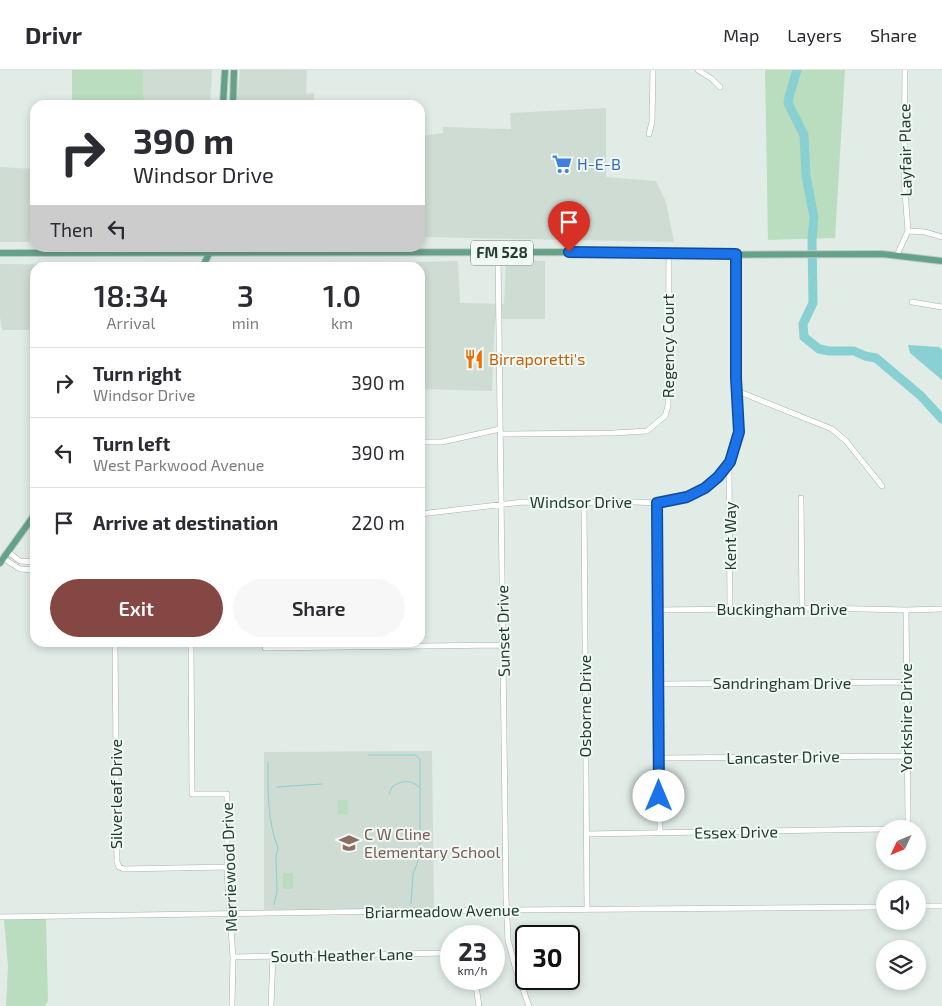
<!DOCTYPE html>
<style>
:root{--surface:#fff;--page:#f7f7f7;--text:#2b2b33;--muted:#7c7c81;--line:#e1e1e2;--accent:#854744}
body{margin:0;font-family:"Exo 2",sans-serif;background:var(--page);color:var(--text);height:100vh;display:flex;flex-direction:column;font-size:19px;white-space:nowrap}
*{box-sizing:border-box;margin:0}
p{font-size:16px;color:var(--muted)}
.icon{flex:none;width:28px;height:28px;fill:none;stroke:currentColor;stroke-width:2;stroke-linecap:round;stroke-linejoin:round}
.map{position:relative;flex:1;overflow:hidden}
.sheet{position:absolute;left:30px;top:192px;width:395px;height:385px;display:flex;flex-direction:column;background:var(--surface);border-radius:15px;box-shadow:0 2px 8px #0003}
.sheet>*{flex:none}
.top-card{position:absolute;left:30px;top:30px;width:395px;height:152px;border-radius:15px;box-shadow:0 2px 8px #0003;background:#fff;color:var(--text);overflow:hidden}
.needle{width:32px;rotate:226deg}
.buttons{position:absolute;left:876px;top:750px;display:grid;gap:10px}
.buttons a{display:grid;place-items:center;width:50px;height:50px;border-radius:50%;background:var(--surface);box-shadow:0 2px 8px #0003;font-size:25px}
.speed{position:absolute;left:440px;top:855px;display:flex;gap:10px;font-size:25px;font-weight:700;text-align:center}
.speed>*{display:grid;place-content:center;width:65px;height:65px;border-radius:50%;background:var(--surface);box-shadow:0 2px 8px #0003;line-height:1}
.speed small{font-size:12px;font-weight:400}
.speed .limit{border:2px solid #111;border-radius:8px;background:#fff;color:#111}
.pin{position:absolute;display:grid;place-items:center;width:42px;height:42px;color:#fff;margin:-51px -21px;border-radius:50% 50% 50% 0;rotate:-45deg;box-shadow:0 0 5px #0007}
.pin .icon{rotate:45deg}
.me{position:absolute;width:55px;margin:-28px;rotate:0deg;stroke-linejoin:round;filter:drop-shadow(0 0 4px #0008)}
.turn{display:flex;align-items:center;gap:18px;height:105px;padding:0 20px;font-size:22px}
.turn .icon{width:65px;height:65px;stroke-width:2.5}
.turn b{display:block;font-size:35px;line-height:42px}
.then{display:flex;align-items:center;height:48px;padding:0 20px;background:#0003;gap:10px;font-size:19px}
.eta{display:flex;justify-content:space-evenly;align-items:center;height:85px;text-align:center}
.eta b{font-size:30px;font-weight:600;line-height:35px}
.button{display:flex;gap:10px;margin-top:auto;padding:10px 20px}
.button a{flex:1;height:58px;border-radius:30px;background:var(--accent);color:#fff;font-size:20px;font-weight:600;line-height:58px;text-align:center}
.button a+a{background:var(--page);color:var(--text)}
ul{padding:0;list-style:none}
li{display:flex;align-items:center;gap:15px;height:70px;padding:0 20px;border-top:1px solid var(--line)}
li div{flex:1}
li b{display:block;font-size:19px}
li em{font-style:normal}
header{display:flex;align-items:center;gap:30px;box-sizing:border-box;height:70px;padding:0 25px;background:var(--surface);border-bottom:1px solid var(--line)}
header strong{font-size:24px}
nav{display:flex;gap:28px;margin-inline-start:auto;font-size:18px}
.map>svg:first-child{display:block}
</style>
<header>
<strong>Drivr</strong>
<nav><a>Map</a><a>Layers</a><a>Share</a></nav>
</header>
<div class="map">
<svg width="942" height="936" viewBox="0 0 942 936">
<rect width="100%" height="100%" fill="#e1ece6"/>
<path fill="#cfdcd4" d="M 143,0 L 212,0 L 210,35 L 144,35 Z
M 240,0 L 307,0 L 306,24 L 314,23 L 314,35 L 237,35 Z
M 606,38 L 606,107 L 656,111 L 666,132 L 674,172 L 420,167 L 420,66 L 443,63 L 443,57 L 511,59 L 510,43 Z
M 0,97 L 35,99 L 35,172 L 0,172 Z
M 506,189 L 545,191 L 545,249 L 495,249 L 492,321 L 420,319 L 420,198 L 416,197 L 416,192 L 458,191 L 460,233 L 504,234 Z
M 348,192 L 348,198 L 212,197 L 213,195 Z
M 0,194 L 182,195 L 182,198 L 35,198 L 35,260 L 2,260 L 0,247 Z
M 432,681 L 434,839 L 264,840 L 264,682 Z"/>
<path fill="#baddbf" d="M 72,0 L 143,0 L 144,35 L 72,35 Z
M 765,0 L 845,0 L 835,168 L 768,170 Z
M 348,730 L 348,745 L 338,744 L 338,730 Z
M 283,803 L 293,803 L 293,819 L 283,819 Z
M 46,849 L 48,931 L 45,936 L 6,936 L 8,896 L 4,850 Z"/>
<path fill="#88d0d2" d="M 908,275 L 939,277 L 942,280 L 942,310 L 910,283 Z"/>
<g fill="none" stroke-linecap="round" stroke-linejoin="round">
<path stroke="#88d0d2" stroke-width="1" d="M 368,685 L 415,685 L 420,689 L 420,778 L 419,788 L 413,804 L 411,834
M 268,692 C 268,721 267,750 278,778 L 276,786 L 277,821 L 274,835
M 277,717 L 322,714
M 389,724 L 392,717 C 402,710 411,709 420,718"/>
<path stroke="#88d0d2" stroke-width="9" d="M 797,0 L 789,27 L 788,33 L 804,65 L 806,106 L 814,147 L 812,169 L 813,233 L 803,254 L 804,267 L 819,279 L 829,281 L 854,281 L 865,286 L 876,288 L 921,326 L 942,349"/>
<defs>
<path id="minor" d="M 698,0 L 712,9 L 720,17
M 649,64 L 652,52 L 653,0
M 908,161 L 925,162 L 942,167
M 498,183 L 506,827 L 508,870 L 516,900 L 529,936
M 897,185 L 908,161 L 904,109 L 905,0
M 912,232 L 942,237
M 737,321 L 832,359 L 846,371 L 882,416
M 500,364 L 613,363 L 647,361 L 665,346 L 668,336 L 669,185
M 420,372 L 442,372 L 500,359
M 729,393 L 730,539
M 801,428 L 802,539
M 584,433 L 587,839
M 657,433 L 660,763
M 420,444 L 523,432 L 584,433 L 611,431 L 657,433 L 687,427 L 705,418 L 718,407 L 729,392 L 739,361 L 737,308 L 737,184
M 8,482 L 20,491 L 35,492
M 3,488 L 20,499 L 35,500
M 658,540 L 819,538 L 906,540 L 942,539
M 115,572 L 117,792 L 119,797 L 124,799 L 227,797
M 191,572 L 192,724 L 227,724 L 227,802 L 233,887 L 232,936
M 265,578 L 503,575
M 659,614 L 906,612
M 659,688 L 906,686
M 899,759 L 906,754 L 908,750 L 906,540
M 586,764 L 885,759
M 918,836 L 942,836
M 0,847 L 400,841 L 885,837
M 233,887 L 451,883
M 475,909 L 479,936
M 271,936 L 273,886"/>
<path id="major" d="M 223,35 L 225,0
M 233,35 L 234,0
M 0,183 L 586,182 L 669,185 L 882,184 L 942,191
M 202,198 L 212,178
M 0,493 L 35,444"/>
</defs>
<use href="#minor" stroke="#a4b4ac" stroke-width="6"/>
<use href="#major" stroke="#c1c9c6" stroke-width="8"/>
<use href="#minor" stroke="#fff" stroke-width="5"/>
<use href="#major" stroke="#65a28a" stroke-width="6"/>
</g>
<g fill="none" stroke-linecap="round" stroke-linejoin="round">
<defs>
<path id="route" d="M 569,182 L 736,184 L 736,308 L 739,362 L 730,392 L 718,407 L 705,418 L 687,427 L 657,433 L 659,726"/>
</defs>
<use href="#route" stroke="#114b97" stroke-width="12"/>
<use href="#route" stroke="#1a73e8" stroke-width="9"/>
</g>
<defs>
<symbol id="supermarket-bare" viewBox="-9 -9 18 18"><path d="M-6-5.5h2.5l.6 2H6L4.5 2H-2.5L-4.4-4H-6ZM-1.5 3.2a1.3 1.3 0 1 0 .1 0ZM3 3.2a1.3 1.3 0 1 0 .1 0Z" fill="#3f7fe0" stroke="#f2f8f4" stroke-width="2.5" paint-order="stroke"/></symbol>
<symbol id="restaurant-bare" viewBox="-9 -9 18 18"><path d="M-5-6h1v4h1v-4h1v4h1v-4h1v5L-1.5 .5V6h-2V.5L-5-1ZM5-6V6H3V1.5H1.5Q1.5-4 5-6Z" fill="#e8710a" stroke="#f2f8f4" stroke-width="2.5" paint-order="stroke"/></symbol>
<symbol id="school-bare" viewBox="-9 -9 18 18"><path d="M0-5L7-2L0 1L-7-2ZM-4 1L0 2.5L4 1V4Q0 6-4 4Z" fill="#8d6e63" stroke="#f2f8f4" stroke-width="2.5" paint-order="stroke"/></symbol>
</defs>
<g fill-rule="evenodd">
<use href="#supermarket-bare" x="548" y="80" width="28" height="28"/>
<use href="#restaurant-bare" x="460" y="275" width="28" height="28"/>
<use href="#school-bare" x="335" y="759" width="28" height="28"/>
</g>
<g text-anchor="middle" stroke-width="4" stroke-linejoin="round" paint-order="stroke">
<rect fill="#f2f8f4" stroke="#60756c" stroke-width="1" x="471" y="170.5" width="62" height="25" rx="4"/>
<g font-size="15" font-weight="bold" fill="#213d32">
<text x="502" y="188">FM 528</text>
</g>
<g font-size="16" fill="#213d32" stroke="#f2f8f4">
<text transform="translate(905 80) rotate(-91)" y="6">Layfair Place</text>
<text transform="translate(668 276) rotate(-90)" y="6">Regency Court</text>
<text x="581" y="438">Windsor Drive</text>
<text transform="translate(730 466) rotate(-90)" y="6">Kent Way</text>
<text x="782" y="545">Buckingham Drive</text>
<text transform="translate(503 561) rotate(-91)" y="6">Sunset Drive</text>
<text x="782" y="619">Sandringham Drive</text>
<text transform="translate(585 636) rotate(-90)" y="6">Osborne Drive</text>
<text transform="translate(906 648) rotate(-90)" y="6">Yorkshire Drive</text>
<text transform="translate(783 687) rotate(-1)" y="6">Lancaster Drive</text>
<text transform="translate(116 724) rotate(-90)" y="6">Silverleaf Drive</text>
<text transform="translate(736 762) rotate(-1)" y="6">Essex Drive</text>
<text transform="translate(229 797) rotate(-92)" y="6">Merriewood Drive</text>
<text transform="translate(442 841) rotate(-1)" y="6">Briarmeadow Avenue</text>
<text transform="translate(342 885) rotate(-1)" y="6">South Heather Lane</text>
</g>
<g font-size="16" fill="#366cbe" stroke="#f2f8f4" text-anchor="start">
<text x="577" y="100">H-E-B</text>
</g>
<g font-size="16" fill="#c56008" stroke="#f2f8f4" text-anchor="start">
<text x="489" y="295">Birraporetti's</text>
</g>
<g font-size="16" fill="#785e54" stroke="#f2f8f4" text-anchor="start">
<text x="364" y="770">C W Cline<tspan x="364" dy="18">Elementary School</tspan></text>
</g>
</g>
</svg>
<div class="buttons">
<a><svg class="needle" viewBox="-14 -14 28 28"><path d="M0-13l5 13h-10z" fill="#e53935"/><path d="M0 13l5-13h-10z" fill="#7c7c81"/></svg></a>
<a><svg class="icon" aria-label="sound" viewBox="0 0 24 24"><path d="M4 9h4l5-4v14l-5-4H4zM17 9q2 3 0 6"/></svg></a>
<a><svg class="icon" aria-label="layers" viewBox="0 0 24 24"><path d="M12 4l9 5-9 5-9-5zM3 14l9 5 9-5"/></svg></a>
</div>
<div class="speed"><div>23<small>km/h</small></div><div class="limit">30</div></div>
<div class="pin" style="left:569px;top:182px;background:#d93025"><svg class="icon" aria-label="arrive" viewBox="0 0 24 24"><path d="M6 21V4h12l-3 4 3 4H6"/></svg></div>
<svg class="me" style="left:659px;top:726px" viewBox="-20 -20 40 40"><circle r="19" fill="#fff"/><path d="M0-13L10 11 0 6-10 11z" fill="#1a73e8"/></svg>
<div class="top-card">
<div class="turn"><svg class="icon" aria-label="right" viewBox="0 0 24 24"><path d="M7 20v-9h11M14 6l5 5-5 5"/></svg><div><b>390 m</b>Windsor Drive</div></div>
<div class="then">Then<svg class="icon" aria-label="left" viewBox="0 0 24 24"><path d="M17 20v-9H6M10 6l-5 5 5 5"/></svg></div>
</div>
<section class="sheet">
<div class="eta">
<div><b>18:34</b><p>Arrival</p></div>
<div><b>3</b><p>min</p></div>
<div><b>1.0</b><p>km</p></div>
</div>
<ul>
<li><svg class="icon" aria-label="right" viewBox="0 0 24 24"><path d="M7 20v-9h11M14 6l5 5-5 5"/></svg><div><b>Turn right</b><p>Windsor Drive</p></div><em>390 m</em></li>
<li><svg class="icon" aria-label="left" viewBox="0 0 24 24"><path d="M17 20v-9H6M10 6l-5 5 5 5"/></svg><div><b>Turn left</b><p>West Parkwood Avenue</p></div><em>390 m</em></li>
<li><svg class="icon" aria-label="arrive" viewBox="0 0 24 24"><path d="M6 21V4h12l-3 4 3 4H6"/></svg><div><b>Arrive at destination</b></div><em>220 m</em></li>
</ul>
<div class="button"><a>Exit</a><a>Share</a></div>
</section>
</div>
